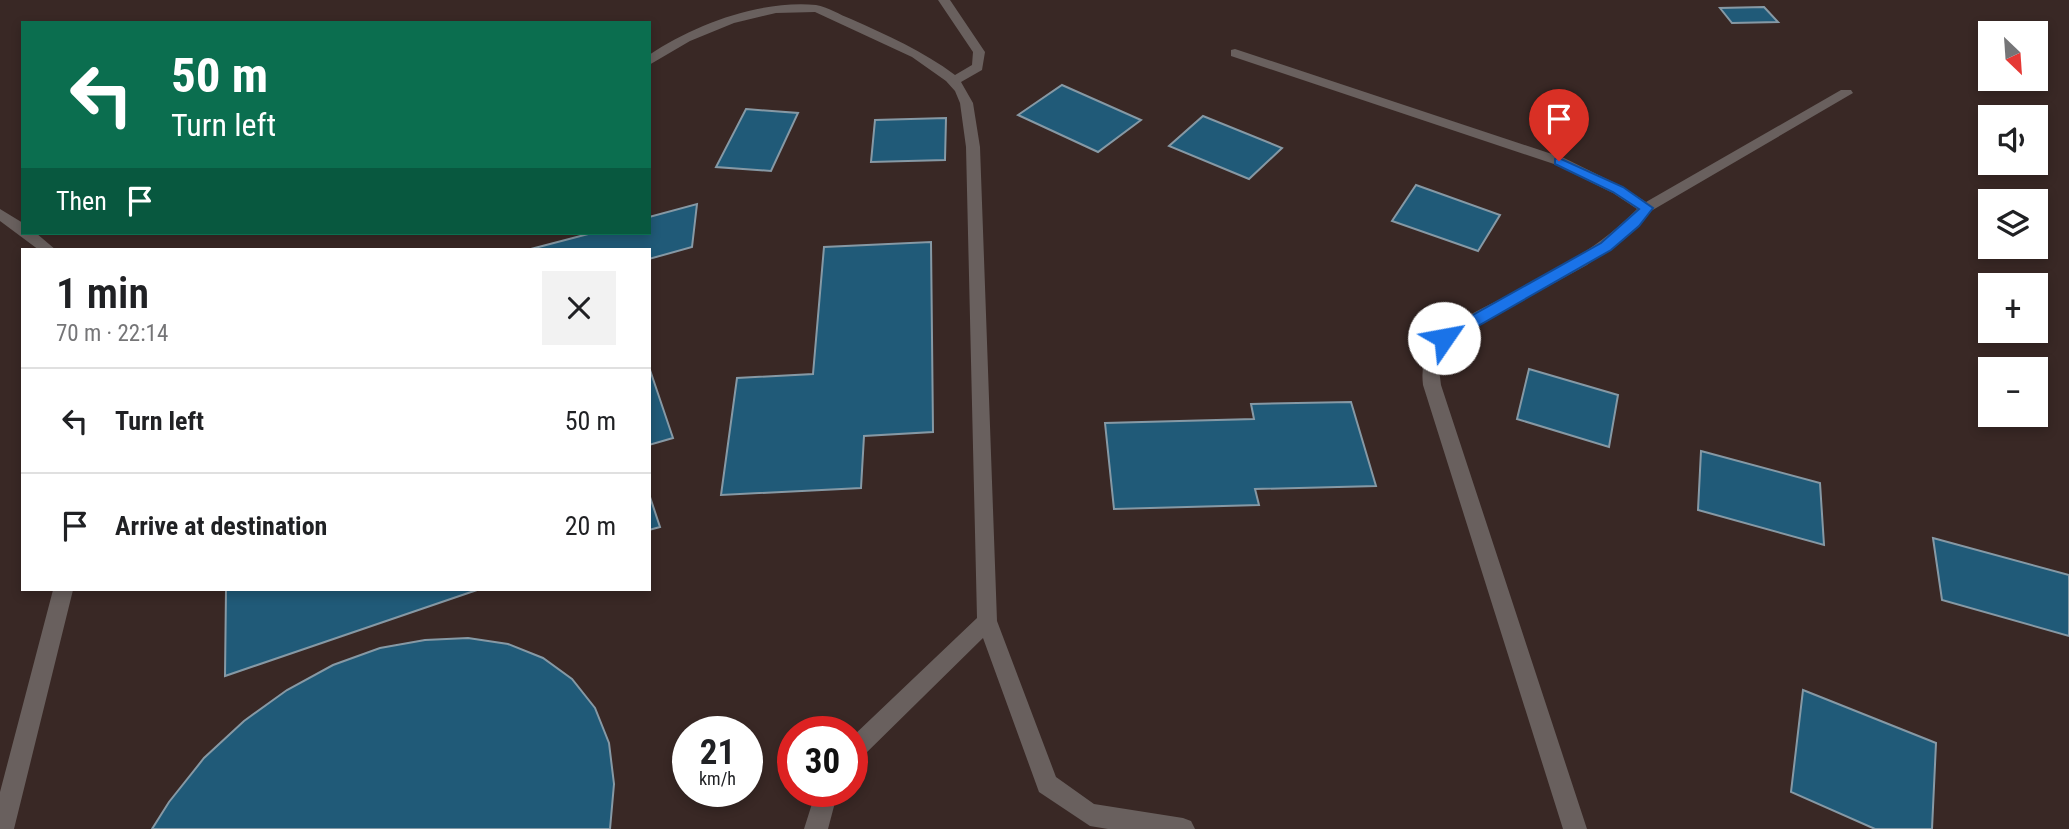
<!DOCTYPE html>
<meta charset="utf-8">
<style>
:root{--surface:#fff;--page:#f2f2f2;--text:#202124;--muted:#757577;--line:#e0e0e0}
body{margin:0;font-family:"Roboto Condensed",sans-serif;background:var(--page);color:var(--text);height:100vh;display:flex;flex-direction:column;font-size:26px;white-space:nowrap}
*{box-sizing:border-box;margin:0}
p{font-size:23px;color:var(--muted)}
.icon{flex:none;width:38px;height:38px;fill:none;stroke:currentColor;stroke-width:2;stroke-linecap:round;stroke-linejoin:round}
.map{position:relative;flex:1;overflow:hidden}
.details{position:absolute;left:21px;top:248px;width:630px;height:343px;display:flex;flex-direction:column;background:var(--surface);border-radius:0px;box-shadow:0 4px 10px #0003}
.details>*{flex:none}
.banner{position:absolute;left:21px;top:21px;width:630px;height:214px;border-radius:0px;box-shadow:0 4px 10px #0003;background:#0b6e4f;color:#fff;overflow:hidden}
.needle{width:46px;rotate:155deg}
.fabs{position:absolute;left:1978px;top:21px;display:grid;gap:14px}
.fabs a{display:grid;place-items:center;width:70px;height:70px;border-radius:0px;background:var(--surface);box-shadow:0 4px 10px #0003;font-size:35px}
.speed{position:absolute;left:672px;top:716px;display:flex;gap:14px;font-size:35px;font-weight:700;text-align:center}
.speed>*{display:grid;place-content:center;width:91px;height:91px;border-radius:50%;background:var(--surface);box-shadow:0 4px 10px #0003;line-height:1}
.speed small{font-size:18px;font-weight:400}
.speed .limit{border:10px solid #d22;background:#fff;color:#111}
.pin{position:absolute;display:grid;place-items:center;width:60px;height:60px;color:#fff;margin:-72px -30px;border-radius:50% 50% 50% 0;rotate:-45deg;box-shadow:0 0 7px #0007}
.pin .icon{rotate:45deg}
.me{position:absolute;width:77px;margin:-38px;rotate:57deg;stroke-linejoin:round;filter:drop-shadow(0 0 5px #0008)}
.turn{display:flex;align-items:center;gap:24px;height:147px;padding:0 35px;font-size:32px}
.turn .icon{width:91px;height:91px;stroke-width:2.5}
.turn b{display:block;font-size:49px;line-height:60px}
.then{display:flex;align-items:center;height:66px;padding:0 35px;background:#0003;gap:14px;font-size:26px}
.round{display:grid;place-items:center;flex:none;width:74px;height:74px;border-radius:0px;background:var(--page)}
.overview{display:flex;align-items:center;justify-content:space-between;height:119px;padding:0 35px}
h1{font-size:42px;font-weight:600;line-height:52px}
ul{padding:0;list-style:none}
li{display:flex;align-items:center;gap:21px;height:105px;padding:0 35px;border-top:2px solid var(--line)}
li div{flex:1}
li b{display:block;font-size:26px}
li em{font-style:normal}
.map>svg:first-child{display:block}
</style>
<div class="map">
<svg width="2069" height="829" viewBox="0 0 2069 829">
<rect width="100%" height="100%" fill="#392825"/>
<path fill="#205a78" stroke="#8699a5" stroke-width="2" d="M 1764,7 L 1778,22 L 1732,23 L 1720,8 Z
M 1062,85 L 1141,120 L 1098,152 L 1018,115 Z
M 746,109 L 798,113 L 771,171 L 716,167 Z
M 1203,116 L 1282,148 L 1249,179 L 1169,146 Z
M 946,118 L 945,160 L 871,162 L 875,120 Z
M 1416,185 L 1500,215 L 1478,251 L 1392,221 Z
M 697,204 L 692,247 L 649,259 L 649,250 L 527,250 L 592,233 L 649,233 L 649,217 Z
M 931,242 L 933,432 L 864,436 L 861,488 L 721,495 L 737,378 L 813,374 L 824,247 Z
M 649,367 L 673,438 L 649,445 Z
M 1529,369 L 1618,395 L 1609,447 L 1517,419 Z
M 1351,402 L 1376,486 L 1255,489 L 1259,505 L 1114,509 L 1105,423 L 1254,419 L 1251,404 Z
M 1701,451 L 1820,483 L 1824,545 L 1698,510 Z
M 649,494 L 660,527 L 649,530 Z
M 1933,538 L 2069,575 L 2069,636 L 1942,600 Z
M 226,590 L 477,590 L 225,676 Z
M 468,638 L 508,644 L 543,658 L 572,679 L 595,708 L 609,743 L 614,784 L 610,829 L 152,829 L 169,802 L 204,758 L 244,721 L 287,690 L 333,665 L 380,648 L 425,640 Z
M 1803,690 L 1936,743 L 1932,829 L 1875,829 L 1791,792 Z"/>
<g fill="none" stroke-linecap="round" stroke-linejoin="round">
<path fill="#69605e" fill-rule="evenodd" d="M 938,0 L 950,0 L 985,52 L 982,70 L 961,82 L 973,103 L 980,147 L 997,621 L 1056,777 L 1094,804 L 1183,818 L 1191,821 L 1195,829 L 1108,829 L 1090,826 L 1039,792 L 983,638 L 860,759 L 852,762 L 852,737 L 977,618 L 966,147 L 960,103 L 955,91 L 946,81 L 912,57 L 815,12 L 776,13 L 734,23 L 690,41 L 649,65 L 649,55 C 695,24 760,0 816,5 C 828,7 840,15 851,19 C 887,35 923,51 955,75 L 972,65 L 973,52 Z
M 1235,49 L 1564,158 L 1623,187 L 1646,202 L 1841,90 L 1851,90 L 1853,93 L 1651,211 L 1633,230 L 1587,265 L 1459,335 L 1442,355 L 1439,369 L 1441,385 L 1587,829 L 1563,829 L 1423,385 C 1420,360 1429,343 1447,327 C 1512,291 1585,263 1637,209 L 1613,193 L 1554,164 L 1231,56 L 1231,50 Z
M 0,209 L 23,223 L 23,233 L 36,233 L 56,250 L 39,250 L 0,221 Z
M 53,590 L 73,590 L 14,829 L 0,829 L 0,792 Z
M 816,791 L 838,791 L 828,829 L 804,829 Z"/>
</g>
<path fill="#1a73e8" stroke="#114b97" stroke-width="2" d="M 1559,158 L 1623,187 L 1653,208 L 1639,226 L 1611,250 L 1450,342 L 1439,342 L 1437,338 L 1439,334 L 1601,243 L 1639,209 L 1613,192 L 1555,164 L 1555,159 Z"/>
</svg>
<div class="fabs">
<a><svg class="needle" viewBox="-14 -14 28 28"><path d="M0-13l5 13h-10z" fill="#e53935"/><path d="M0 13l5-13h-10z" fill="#757577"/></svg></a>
<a><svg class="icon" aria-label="sound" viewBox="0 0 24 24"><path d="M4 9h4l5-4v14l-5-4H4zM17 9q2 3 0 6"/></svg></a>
<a><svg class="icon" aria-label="layers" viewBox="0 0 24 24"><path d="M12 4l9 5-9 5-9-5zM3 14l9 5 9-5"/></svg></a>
<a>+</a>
<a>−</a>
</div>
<div class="speed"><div>21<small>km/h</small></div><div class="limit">30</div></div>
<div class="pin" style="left:1559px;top:161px;background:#d93025"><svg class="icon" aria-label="arrive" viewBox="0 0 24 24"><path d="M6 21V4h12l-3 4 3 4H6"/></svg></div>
<svg class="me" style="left:1444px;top:338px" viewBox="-20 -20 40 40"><circle r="19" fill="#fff"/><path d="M0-13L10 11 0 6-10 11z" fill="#1a73e8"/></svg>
<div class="banner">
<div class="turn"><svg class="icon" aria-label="left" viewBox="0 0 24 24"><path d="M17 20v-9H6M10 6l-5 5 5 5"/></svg><div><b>50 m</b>Turn left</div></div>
<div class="then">Then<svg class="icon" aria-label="arrive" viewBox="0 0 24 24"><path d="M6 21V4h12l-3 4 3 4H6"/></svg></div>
</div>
<section class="details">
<div class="overview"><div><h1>1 min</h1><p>70 m · 22:14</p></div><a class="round"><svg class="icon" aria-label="close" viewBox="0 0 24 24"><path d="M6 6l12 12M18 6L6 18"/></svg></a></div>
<ul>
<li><svg class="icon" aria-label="left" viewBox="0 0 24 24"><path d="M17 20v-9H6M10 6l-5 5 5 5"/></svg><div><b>Turn left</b></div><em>50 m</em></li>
<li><svg class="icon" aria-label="arrive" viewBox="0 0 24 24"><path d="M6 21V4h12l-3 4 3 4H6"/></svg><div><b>Arrive at destination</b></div><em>20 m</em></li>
</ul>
</section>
</div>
